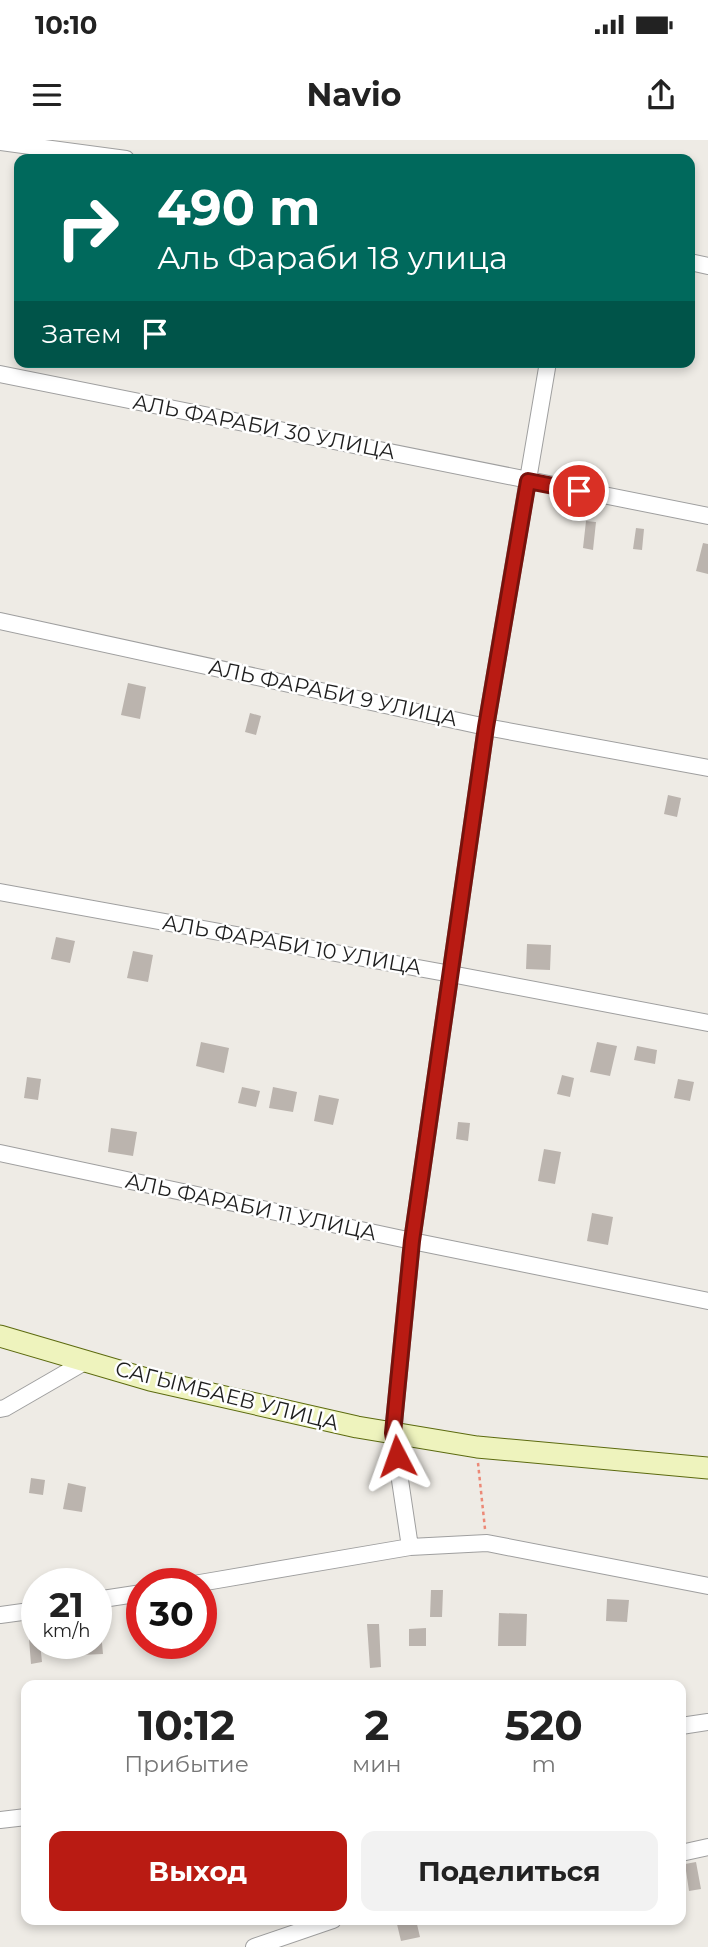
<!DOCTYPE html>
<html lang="ru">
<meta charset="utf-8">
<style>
:root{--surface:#fff;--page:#f2f2f2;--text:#222;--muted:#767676;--accent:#b91b13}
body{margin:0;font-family:Montserrat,sans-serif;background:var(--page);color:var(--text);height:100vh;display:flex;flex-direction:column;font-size:26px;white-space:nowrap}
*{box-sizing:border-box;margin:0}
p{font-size:23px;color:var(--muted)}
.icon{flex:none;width:38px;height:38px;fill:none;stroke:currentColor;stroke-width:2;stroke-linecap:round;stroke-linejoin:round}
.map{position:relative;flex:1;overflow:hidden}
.details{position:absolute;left:21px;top:1540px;width:665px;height:245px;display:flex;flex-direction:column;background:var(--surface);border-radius:14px;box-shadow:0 4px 10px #0003}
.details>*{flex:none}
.guide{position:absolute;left:14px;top:14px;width:681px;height:214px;border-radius:14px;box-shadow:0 4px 10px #0003;background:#00695c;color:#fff;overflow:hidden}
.speed{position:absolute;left:21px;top:1428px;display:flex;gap:14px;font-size:35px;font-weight:700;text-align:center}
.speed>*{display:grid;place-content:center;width:91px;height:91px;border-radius:50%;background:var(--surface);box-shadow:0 4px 10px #0003;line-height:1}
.speed small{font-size:18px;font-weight:400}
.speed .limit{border:10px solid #d22;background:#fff;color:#111}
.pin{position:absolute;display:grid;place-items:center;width:60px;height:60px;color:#fff;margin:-30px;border:4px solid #fff;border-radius:50%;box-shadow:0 2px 7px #0007}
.me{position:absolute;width:77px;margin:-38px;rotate:356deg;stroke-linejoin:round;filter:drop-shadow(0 0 5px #0008)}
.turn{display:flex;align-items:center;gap:24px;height:147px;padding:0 28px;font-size:32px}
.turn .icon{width:91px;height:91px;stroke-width:2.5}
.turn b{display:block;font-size:49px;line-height:60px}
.then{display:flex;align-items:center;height:66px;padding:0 28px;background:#0003;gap:14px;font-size:26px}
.eta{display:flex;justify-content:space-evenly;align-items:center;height:119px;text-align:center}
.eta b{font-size:42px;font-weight:700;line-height:49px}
.action{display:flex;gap:14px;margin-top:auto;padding:14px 28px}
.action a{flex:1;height:80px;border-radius:14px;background:var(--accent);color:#fff;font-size:28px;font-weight:700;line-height:80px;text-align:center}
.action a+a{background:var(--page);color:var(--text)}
.status{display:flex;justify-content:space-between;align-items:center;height:49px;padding:0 35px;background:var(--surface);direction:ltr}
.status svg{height:19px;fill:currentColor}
header{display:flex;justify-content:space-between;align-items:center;height:91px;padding:0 28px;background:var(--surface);font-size:32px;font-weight:700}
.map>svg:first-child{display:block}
</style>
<div class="status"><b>10:10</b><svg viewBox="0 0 49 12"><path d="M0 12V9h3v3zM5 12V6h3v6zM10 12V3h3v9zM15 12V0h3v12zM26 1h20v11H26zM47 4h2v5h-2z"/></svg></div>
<header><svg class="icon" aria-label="menu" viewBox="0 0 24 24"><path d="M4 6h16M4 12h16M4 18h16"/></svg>Navio<svg class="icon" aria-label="share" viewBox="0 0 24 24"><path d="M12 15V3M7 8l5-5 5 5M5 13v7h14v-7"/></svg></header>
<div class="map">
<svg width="708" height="1807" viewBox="0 0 708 1807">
<rect width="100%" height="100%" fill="#eeebe5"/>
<path fill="#bbb4ae" d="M 586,381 L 596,382 L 593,410 L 583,408 Z
M 636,388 L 644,389 L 642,410 L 633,409 Z
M 703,403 L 708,404 L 708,434 L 696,431 Z
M 128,543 L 146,547 L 140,579 L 121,575 Z
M 250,573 L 261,576 L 256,595 L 245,592 Z
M 668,655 L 681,658 L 677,677 L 664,674 Z
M 56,797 L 75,801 L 70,823 L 51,819 Z
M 527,804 L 551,805 L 550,830 L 526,829 Z
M 133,811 L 153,815 L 148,842 L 127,838 Z
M 201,902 L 229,908 L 224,933 L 196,926 Z
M 597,902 L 617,906 L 610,936 L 590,932 Z
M 637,906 L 657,910 L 655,924 L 634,920 Z
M 562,935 L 574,938 L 570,957 L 557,954 Z
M 27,937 L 41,939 L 38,960 L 24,958 Z
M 678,939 L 694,942 L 690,961 L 674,958 Z
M 242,947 L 260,951 L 256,967 L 238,963 Z
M 273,947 L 297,952 L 293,972 L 269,968 Z
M 319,955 L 339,959 L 333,985 L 314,981 Z
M 458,982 L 470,983 L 468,1001 L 456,999 Z
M 111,988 L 137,992 L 133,1016 L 108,1012 Z
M 544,1009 L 561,1012 L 555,1044 L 538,1041 Z
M 592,1073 L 613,1077 L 608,1105 L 587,1101 Z
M 31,1338 L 45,1340 L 43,1355 L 29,1353 Z
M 68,1343 L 86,1347 L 82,1372 L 63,1369 Z
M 431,1450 L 443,1450 L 442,1477 L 430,1477 Z
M 607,1459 L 629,1460 L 627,1482 L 606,1481 Z
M 499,1473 L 527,1474 L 526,1506 L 498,1506 Z
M 367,1484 L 379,1484 L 381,1527 L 370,1528 Z
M 426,1488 L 426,1506 L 409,1506 L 409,1489 Z
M 96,1492 L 101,1492 L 103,1514 L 80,1515 L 79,1503 L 96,1503 Z
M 37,1498 L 37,1503 L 40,1503 L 42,1522 L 31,1524 L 29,1499 Z
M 696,1722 L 701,1749 L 689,1751 L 685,1724 Z
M 396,1780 L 416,1780 L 420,1797 L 401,1801 Z"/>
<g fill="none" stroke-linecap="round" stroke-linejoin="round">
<defs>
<path id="street" d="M 0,2 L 126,19
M 690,122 L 708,126
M 0,234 L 708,376
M 0,481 L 486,587 L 708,628
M 0,752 L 451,834 L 708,883
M 0,1013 L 412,1101 L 708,1161
M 0,1269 L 5,1268 L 88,1220
M 410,1407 L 393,1293 L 412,1101 L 486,587 L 548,222
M 194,1444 L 410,1407 L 487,1403 L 708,1446
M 96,1460 L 142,1453
M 0,1475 L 37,1470
M 681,1586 L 708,1582
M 0,1680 L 26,1677
M 681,1713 L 708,1707
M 254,1807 L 333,1780"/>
<path id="secondary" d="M 0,1196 L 150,1240 L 357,1287 L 477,1307 L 708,1328"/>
</defs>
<use href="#street" stroke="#9f9f9f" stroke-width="18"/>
<use href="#secondary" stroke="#5c6a0f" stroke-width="23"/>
<path stroke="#ec8977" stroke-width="2.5" stroke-dasharray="3.5 3.5" stroke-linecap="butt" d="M 478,1323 L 485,1389"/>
<use href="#street" stroke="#fff" stroke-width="16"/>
<use href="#secondary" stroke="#eef3bd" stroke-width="21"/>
</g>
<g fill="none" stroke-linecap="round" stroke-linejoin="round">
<defs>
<path id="route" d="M 397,1316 L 393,1293 L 412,1101 L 486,587 L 528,341 L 579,351"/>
</defs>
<use href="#route" stroke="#78120c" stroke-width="18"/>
<use href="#route" stroke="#b91b13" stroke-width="12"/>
</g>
<g text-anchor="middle" stroke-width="5" stroke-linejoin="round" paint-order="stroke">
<g font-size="21" fill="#1e1e1e" stroke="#fff">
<text transform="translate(264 287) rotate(11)" y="7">АЛЬ ФАРАБИ 30 УЛИЦА</text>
<text transform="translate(333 553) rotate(12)" y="7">АЛЬ ФАРАБИ 9 УЛИЦА</text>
<text transform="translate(292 805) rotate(10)" y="7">АЛЬ ФАРАБИ 10 УЛИЦА</text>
<text transform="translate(251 1067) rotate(12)" y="7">АЛЬ ФАРАБИ 11 УЛИЦА</text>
<text transform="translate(227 1256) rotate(14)" y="7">САГЫМБАЕВ УЛИЦА</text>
</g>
</g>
</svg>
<div class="speed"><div>21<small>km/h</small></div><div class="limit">30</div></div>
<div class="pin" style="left:579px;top:351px;background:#d93025"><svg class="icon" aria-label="arrive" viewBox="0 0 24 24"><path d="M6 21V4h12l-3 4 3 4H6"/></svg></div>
<svg class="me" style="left:397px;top:1316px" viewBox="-20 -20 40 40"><path d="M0-17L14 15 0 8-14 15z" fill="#b91b13" stroke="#fff" stroke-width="4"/></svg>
<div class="guide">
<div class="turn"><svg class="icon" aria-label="right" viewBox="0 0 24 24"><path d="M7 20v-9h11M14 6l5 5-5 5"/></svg><div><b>490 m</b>Аль Фараби 18 улица</div></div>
<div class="then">Затем<svg class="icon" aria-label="arrive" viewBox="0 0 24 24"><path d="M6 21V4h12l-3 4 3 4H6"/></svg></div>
</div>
<section class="details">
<div class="eta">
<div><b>10:12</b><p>Прибытие</p></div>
<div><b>2</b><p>мин</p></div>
<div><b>520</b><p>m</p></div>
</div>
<div class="action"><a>Выход</a><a>Поделиться</a></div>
</section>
</div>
